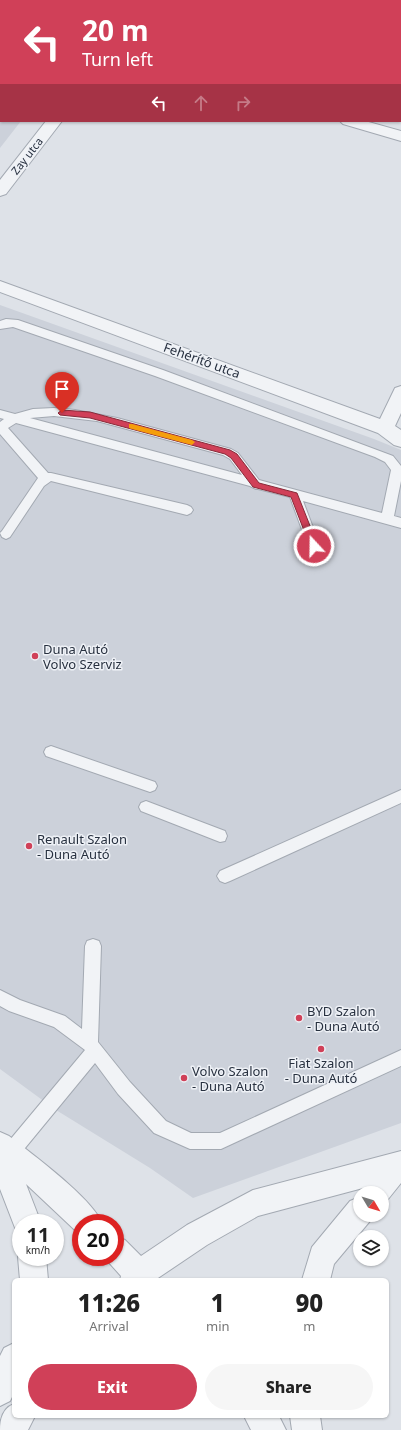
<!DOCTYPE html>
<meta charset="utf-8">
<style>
:root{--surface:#fff;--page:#f6f6f6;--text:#222;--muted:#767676;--accent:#d04058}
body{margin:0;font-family:"Noto Sans",sans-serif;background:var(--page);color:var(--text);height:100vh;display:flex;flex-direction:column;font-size:15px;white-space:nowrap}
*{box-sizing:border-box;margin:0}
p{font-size:13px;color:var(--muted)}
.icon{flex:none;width:22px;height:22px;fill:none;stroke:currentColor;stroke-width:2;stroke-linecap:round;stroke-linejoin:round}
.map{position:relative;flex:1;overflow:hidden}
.panel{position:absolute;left:12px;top:1278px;width:377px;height:140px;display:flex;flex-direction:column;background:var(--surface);border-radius:6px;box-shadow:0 1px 3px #0004}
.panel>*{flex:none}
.guide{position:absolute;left:0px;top:0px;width:401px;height:122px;box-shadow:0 1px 3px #0004;background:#d04058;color:#fff;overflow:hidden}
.needle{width:26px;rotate:128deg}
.controls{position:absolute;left:353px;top:1186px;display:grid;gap:8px}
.controls a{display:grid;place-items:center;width:36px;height:36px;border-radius:50%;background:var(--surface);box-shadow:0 1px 3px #0004;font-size:20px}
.speed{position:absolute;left:12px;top:1214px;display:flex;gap:8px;font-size:20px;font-weight:700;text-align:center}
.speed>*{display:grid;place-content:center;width:52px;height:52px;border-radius:50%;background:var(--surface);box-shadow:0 1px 3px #0004;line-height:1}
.speed small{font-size:10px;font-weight:400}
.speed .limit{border:6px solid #d22;background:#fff;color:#111}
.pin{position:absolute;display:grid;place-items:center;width:34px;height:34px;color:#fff;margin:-41px -17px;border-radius:50% 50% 50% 0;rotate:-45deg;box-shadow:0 0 4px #0007}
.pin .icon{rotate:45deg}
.me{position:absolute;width:44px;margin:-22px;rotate:339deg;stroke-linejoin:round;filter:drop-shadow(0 0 3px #0008)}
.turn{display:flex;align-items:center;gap:14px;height:84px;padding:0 16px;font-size:18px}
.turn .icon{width:52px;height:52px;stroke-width:2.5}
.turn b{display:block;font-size:28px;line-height:34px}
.lanes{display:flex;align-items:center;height:38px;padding:0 16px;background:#0003;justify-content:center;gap:20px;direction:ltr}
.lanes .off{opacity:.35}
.eta{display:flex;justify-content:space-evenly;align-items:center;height:68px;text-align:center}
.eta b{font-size:24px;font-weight:800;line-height:28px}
.cta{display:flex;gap:8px;margin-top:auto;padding:8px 16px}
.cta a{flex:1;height:46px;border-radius:24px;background:var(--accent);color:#fff;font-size:16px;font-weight:800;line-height:46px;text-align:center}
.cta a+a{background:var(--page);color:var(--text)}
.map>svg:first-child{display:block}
</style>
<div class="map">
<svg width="401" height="1430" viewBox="0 0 401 1430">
<rect width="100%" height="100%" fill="#dee2e8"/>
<path fill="#ccd1da" d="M 0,0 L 113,0 L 1,1 L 1,121 L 21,121 L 0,148 Z
M 0,305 L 374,439 L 401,450 L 401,1123 L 193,1198 L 150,1168 L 56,1110 L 0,1069 Z"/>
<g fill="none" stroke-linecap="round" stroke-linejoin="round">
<defs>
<path id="service" d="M 6,319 L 18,320 L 163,370 L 393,456 L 401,466 L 401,481 L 394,516 L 401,518 L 401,528 L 303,501 L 320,546 L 319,549 L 314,551 L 309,549 L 308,546 L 290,497 L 258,489 L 256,489 L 250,486 L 16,423 L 8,428 L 48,473 L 51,473 L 187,505 L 191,507 L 193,510 L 191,513 L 187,515 L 51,481 L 44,486 L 10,537 L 6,539 L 2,537 L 0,533 L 2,531 L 38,478 L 0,434 L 0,422 L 4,419 L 0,418 L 0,410 L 15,414 L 33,409 L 54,408 L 75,410 L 117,418 L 209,443 L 231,449 L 238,453 L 259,480 L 382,513 L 391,470 L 385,462 L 375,457 L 155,376 L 13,327 L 0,329 L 0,321 ZM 54,416 L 97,421 L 223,455 L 230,459 L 242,475 L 30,418 Z
M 51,746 L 155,782 L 157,786 L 155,790 L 150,792 L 46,756 L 44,752 L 46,748 Z
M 401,790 L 401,803 L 230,881 L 225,883 L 220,881 L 217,876 L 220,871 Z
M 146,801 L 225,831 L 227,836 L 225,841 L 220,842 L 141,811 L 139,807 L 141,803 Z
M 93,939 L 99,941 L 101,946 L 98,1042 L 130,1082 L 166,1121 L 191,1133 L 220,1133 L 401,1050 L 401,1066 L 221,1149 L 190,1149 L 154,1133 L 118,1094 L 95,1063 L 16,1159 L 10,1161 L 4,1159 L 1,1153 L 4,1147 L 85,1050 L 54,1027 L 9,1011 L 0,1006 L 0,990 L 20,1000 L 65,1016 L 82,1029 L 85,946 L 87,941 Z"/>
<path id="minor" d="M 46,121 L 62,121 L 6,194 L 0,196 L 0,180 Z
M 340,121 L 365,121 L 401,131 L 401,141 L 343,124 Z
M 0,281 L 380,419 L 395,388 L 401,386 L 401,413 L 395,426 L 401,430 L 401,447 L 394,445 L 378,433 L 0,292 Z
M 0,1132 L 9,1136 C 33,1155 91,1197 102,1223 L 81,1223 L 81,1234 L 78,1233 L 26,1184 L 41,1223 L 21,1223 L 21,1234 L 17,1233 L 0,1189 Z
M 401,1151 L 401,1183 L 385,1203 L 382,1204 L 382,1193 L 361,1193 L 363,1188 L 258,1216 L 207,1245 L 158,1278 L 159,1280 L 120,1280 L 121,1276 L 104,1257 L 115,1257 L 115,1236 L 125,1240 L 141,1256 L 187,1225 L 253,1190 Z
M 360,1197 L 360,1215 L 372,1215 L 370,1221 L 334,1264 L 330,1280 L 302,1280 L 312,1247 L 350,1201 Z
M 21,1250 L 21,1257 L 46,1257 L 48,1280 L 20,1280 L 18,1257 Z
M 14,1343 L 14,1393 L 10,1401 L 0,1406 L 0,1356 L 4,1348 Z
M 14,1404 L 14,1416 L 35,1416 L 28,1430 L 0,1430 C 0,1419 3,1408 14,1404 Z
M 244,1416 L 279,1416 L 286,1430 L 251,1430 Z
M 290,1416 L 320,1416 L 322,1430 L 292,1430 Z"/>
</defs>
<use href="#service" stroke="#a3a9b2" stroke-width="2"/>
<use href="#minor" stroke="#a3a9b2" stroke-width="2"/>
<use href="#service" fill="#f1f3f6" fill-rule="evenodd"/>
<use href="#minor" fill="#f1f3f6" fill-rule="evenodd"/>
</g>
<path fill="#d04058" stroke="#872a39" d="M 62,410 L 90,412 L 230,450 L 237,454 L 259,483 L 297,493 L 318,546 L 314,549 L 310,546 L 291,497 L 253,487 L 231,458 L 225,454 L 90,418 L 60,415 L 58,413 Z"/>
<path fill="#f59e0b" d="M 129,424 L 132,424 L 192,440 L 195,442 L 192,445 L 132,429 L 129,428 Z"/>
<g fill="#d04058" stroke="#eef1f6" stroke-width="1.5">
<circle cx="35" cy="656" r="4"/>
<circle cx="29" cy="846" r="4"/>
<circle cx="299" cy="1018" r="4"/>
<circle cx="321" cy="1049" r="4"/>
<circle cx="184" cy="1078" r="4"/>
</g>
<g text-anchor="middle" stroke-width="3" stroke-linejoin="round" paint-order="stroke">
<g font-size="11" fill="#27303f" stroke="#eef1f6">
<text transform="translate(27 156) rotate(-52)" y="4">Zay utca</text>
</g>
<g font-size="13" fill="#27303f" stroke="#eef1f6">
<text transform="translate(202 360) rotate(20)" y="5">Fehérítő utca</text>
</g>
<g font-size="13" fill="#27303f" stroke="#eef1f6" text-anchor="start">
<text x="43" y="654">Duna Autó<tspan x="43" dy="15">Volvo Szerviz</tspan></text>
<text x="37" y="844">Renault Szalon<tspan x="37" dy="15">- Duna Autó</tspan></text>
<text x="307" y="1016">BYD Szalon<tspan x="307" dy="15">- Duna Autó</tspan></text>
<text x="321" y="1068" text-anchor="middle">Fiat Szalon<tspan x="321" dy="15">- Duna Autó</tspan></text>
<text x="192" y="1076">Volvo Szalon<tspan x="192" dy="15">- Duna Autó</tspan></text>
</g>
</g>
</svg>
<div class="controls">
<a><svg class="needle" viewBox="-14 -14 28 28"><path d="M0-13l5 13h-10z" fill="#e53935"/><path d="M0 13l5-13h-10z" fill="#767676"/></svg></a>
<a><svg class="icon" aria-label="layers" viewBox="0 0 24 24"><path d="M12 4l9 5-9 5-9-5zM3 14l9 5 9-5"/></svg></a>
</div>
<div class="speed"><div>11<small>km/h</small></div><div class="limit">20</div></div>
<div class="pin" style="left:62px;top:413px;background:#d93025"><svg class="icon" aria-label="arrive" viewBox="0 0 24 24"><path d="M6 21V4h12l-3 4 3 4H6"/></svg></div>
<svg class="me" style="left:314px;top:546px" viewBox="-20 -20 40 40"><circle r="17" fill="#d04058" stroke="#fff" stroke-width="3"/><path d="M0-11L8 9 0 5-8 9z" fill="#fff"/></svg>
<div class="guide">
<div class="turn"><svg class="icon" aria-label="left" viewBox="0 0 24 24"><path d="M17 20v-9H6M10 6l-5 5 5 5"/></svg><div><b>20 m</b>Turn left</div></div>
<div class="lanes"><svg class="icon" aria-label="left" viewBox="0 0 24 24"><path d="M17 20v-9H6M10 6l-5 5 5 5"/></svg><svg class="icon off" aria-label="ahead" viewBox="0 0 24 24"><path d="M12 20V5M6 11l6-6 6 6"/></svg><svg class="icon off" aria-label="right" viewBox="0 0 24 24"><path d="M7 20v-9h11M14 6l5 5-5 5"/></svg></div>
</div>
<section class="panel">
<div class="eta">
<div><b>11:26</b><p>Arrival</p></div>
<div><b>1</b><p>min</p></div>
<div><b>90</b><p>m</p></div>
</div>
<div class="cta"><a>Exit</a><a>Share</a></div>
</section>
</div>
